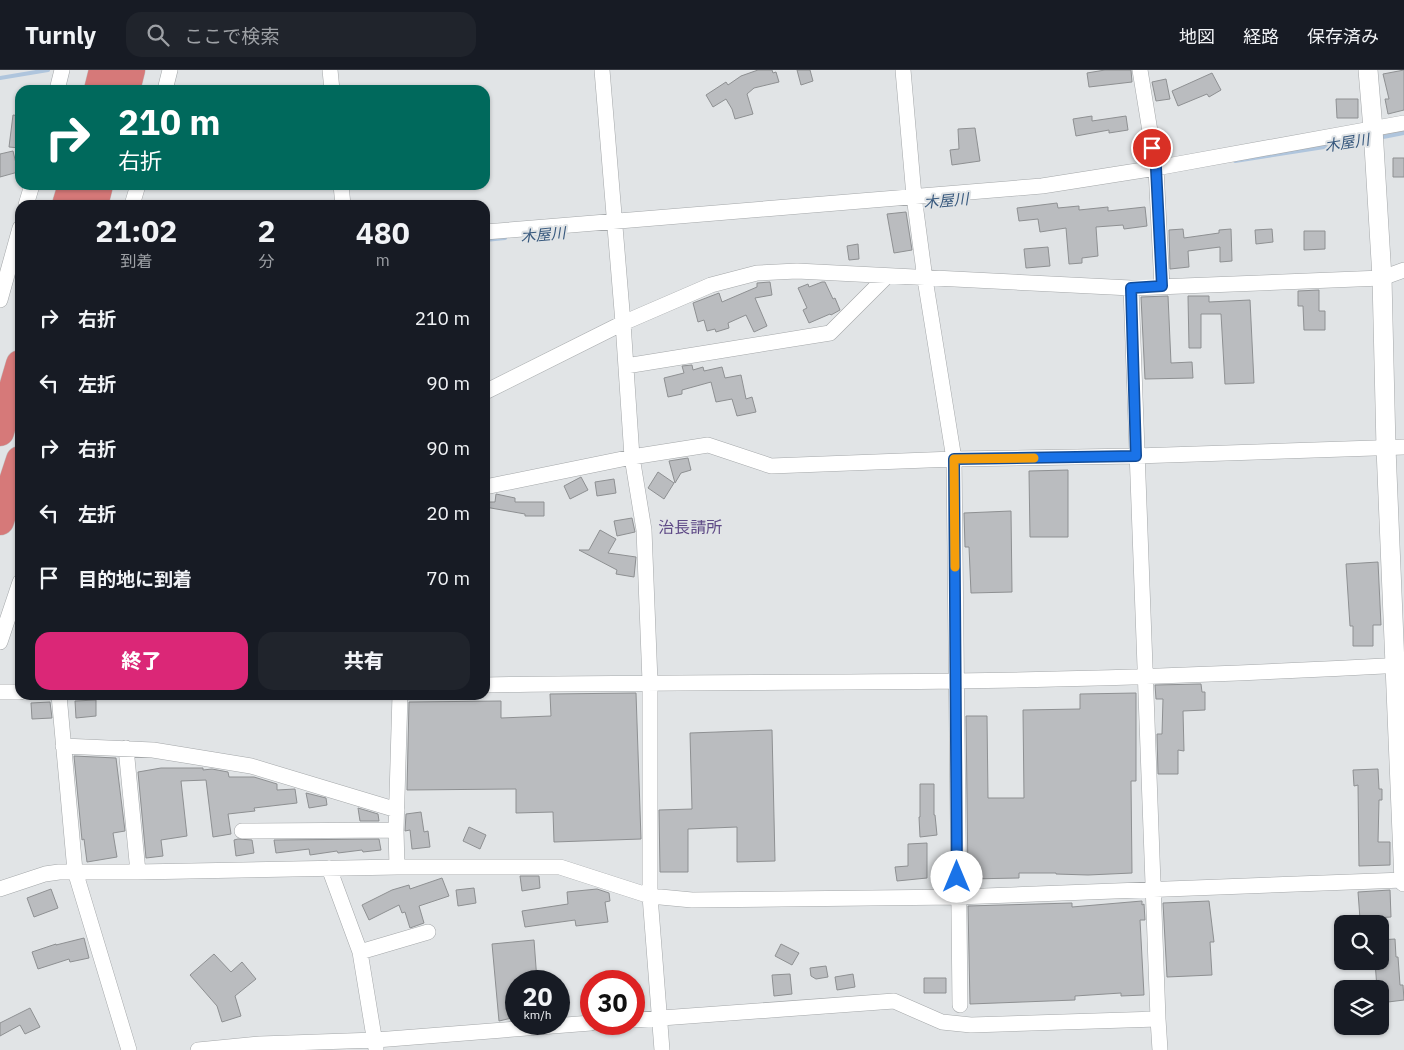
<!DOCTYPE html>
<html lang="ja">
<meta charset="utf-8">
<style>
:root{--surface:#171b24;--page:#20242c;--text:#f1f3f6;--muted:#9ea1a6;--line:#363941;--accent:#db2777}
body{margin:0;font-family:"IBM Plex Sans","Noto Sans JP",sans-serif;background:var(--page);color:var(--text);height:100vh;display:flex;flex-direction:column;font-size:19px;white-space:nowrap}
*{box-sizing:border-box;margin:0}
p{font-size:16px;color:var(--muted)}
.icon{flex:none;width:28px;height:28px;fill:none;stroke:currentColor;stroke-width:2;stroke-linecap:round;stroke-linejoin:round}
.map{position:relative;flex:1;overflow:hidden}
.panel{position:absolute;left:15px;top:130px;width:475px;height:500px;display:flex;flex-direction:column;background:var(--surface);border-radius:15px;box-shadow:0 1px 4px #0004}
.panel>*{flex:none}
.banner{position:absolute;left:15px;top:15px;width:475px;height:105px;border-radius:15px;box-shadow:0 1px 4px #0004;background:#00695c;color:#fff;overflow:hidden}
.buttons{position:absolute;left:1334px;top:845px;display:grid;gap:10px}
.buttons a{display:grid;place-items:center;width:55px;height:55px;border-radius:10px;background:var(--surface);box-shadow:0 1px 4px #0004;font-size:25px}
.speed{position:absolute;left:505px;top:900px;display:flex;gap:10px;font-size:25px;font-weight:700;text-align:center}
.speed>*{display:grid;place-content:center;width:65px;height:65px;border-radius:50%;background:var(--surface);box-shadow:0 1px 4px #0004;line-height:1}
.speed small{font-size:12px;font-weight:400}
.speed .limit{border:8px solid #d22;background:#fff;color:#111}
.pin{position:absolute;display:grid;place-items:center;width:42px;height:42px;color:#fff;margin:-21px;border:2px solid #fff;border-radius:50%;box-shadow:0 1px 5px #0007}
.me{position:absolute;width:55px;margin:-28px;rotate:0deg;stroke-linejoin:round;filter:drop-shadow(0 0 4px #0008)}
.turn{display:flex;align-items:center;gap:18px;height:105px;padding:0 20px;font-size:22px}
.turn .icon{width:65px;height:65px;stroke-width:2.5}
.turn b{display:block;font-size:35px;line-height:42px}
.eta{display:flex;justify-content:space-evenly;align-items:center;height:85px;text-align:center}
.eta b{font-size:30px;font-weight:800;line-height:35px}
.primary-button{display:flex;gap:10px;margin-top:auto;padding:10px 20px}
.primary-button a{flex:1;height:58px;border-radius:15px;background:var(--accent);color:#fff;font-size:20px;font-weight:800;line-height:58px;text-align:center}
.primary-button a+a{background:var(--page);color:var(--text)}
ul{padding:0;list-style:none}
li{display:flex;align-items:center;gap:15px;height:65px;padding:0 20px}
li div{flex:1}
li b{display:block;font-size:19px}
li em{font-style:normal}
header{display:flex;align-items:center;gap:30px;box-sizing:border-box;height:70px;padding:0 25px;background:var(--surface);border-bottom:1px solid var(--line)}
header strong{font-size:24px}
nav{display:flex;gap:28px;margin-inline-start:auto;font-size:18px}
.search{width:350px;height:45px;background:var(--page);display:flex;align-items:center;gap:12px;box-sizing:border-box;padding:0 18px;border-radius:15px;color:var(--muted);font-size:19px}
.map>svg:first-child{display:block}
</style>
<header>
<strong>Turnly</strong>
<div class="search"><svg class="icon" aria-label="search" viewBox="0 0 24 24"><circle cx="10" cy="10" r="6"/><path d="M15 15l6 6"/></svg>ここで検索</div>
<nav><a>地図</a><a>経路</a><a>保存済み</a></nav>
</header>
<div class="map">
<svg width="1404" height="980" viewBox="0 0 1404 980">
<rect width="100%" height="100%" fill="#e1e4e6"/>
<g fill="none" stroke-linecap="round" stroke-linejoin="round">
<path stroke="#afc5dd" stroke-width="4" d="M 0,8 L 48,0
M 1378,68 L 1404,63
M 1235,91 L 1369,70
M 485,170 L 505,168"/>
</g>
<path fill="#babcbf" stroke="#8e9092" d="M 758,0 L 772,0 L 773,3 L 776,2 L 779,12 L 754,18 L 747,24 L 753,44 L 735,49 L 732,39 L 726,29 L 713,37 L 706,25 L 726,12 L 728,15 L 741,6 Z
M 797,0 L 810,0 L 813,11 L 801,15 Z
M 1105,0 L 1131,0 L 1132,12 L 1089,17 L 1087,3 Z
M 1404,0 L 1404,40 L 1388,44 L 1385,29 L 1389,29 L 1383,4 Z
M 1212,3 L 1221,20 L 1209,27 L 1207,24 L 1178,36 L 1172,21 Z
M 1166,9 L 1170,29 L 1156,31 L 1152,12 Z
M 1336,29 L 1358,29 L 1358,48 L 1337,48 Z
M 13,45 L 20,46 L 20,78 L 9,77 Z
M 1092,46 L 1092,51 L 1126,46 L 1128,60 L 1109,63 L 1109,60 L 1076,66 L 1073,49 Z
M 975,58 L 980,91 L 952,95 L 950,80 L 959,79 L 958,59 Z
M 13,81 L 18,102 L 0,107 L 0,84 Z
M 1393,88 L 1404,88 L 1404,107 L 1393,107 Z
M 1057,133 L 1058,138 L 1079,136 L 1079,140 L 1108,137 L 1108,141 L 1145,137 L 1147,156 L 1124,159 L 1123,155 L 1096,157 L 1098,186 L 1082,188 L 1082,193 L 1069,194 L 1066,158 L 1040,162 L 1038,149 L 1019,151 L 1017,138 Z
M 906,142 L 912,180 L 894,183 L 887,144 Z
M 1183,159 L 1184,168 L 1219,163 L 1219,160 L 1231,159 L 1232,191 L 1220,192 L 1220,177 L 1188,181 L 1189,197 L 1170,199 L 1169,160 Z
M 1272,159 L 1273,172 L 1256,174 L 1255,160 Z
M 1304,161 L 1325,161 L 1325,179 L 1304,180 Z
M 858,174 L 859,189 L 849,190 L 847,176 Z
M 1048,177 L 1050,196 L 1026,198 L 1024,179 Z
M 770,212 L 772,225 L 755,228 L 767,256 L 754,262 L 746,245 L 728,253 L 729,258 L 716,262 L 715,259 L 707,261 L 704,250 L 698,252 L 693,233 L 719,223 L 722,232 L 757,217 L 757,213 Z
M 822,212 L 825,212 L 833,229 L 835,228 L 840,240 L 831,245 L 830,244 L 809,253 L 803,240 L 807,238 L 798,218 L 808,214 L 809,217 Z
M 1319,220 L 1319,241 L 1325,241 L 1325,260 L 1304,260 L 1303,236 L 1298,236 L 1298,221 Z
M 1168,226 L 1171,293 L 1192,292 L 1193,308 L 1145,309 L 1141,227 Z
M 1188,226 L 1209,226 L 1209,232 L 1250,230 L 1254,313 L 1225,314 L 1221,244 L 1201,244 L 1201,278 L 1189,278 Z
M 692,295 L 693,300 L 703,297 L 704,301 L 722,297 L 725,308 L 741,305 L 746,329 L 752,327 L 756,342 L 737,346 L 732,329 L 716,332 L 711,312 L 682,320 L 682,324 L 668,327 L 664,308 L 684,303 L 682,296 Z
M 688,388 L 691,400 L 681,403 L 675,413 L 669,391 Z
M 1068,400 L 1068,467 L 1030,467 L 1029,401 Z
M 658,402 L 674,413 L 664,429 L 648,418 Z
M 581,407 L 588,420 L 570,429 L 564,416 Z
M 614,409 L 616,423 L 597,426 L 595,412 Z
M 496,424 L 515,428 L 515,432 L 544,432 L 544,446 L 525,446 L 525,444 L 485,437 L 486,432 L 495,432 Z
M 1011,441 L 1012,522 L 971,523 L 969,477 L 965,477 L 964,443 Z
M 632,448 L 635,462 L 617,466 L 614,451 Z
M 600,460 L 616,469 L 608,483 L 636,487 L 634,507 L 616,504 L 617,500 L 579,480 L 589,480 Z
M 1378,492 L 1381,555 L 1373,555 L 1373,576 L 1353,576 L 1353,556 L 1350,556 L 1346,494 Z
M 1201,614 L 1202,622 L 1205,622 L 1205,640 L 1183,641 L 1184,681 L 1178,680 L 1178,704 L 1158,704 L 1157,664 L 1162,664 L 1163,629 L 1156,629 L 1155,615 Z
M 636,623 L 641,769 L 554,772 L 553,742 L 516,743 L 516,719 L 407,720 L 409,632 L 501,631 L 501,648 L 551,646 L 550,624 Z
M 1136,623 L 1136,711 L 1131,711 L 1132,803 L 1088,805 L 1056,804 L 1056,803 L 1019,803 L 1019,808 L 968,809 L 966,646 L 987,646 L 988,728 L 1024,728 L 1023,640 L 1080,639 L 1080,624 Z
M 96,630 L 96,646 L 76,648 L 75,631 Z
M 50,632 L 52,648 L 32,649 L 31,633 Z
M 772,660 L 775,791 L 737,792 L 737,757 L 688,759 L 688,802 L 660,802 L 659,740 L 692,739 L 690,663 Z
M 74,686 L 116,688 L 125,761 L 113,763 L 117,787 L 87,792 L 84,769 L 82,770 Z
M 161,698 L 203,698 L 203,700 L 212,699 L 228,702 L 229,707 L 254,707 L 277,714 L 277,720 L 295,719 L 297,733 L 254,738 L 255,741 L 228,744 L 231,764 L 213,767 L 206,710 L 181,711 L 187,766 L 161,770 L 163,786 L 146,788 L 138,702 Z
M 1378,699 L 1379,719 L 1382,719 L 1382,730 L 1379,730 L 1378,772 L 1390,772 L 1390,795 L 1359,796 L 1358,715 L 1354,716 L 1353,700 Z
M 920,714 L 934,714 L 934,745 L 935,745 L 937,765 L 920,767 L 919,747 L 920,747 Z
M 306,723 L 326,728 L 327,735 L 309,738 Z
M 358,738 L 378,744 L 379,751 L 360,751 Z
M 421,742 L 424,762 L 428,761 L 430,777 L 412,779 L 410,760 L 405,761 L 406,744 Z
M 469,757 L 486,765 L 480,779 L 463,771 Z
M 238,769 L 252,770 L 254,783 L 236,786 L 234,770 Z
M 379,769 L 381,780 L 363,782 L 362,780 L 338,783 L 337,781 L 310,785 L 309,779 L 276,783 L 274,770 Z
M 927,773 L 927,808 L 897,811 L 895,797 L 908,796 L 908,774 Z
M 520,806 L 539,806 L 540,818 L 522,821 Z
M 442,808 L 449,826 L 419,836 L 424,853 L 410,858 L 405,842 L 402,843 L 399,835 L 369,850 L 362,835 L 392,820 L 409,815 L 410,819 Z
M 474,818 L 476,833 L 458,836 L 456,820 Z
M 51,819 L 58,838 L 34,847 L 27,828 Z
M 597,819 L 609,823 L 610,831 L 605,832 L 608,852 L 576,856 L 575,850 L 525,857 L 522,841 L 568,834 L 567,822 Z
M 1390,820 L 1391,847 L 1360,849 L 1358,822 Z
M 1142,831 L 1142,835 L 1144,834 L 1145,850 L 1140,850 L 1144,925 L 1121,926 L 1121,923 L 1075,926 L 1075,930 L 970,934 L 968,836 L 1072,833 L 1072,837 Z
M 1209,831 L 1214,872 L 1210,872 L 1212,905 L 1167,907 L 1163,833 Z
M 84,868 L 89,888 L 70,892 L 69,889 L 38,899 L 32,882 L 56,874 L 56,875 Z
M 1395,869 L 1396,887 L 1398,887 L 1400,915 L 1403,915 L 1404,930 L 1380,933 L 1380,919 L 1377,919 L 1375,891 L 1380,891 L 1380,870 Z
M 534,870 L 537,911 L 516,911 L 516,947 L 499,951 L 492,874 Z
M 781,874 L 799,883 L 792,895 L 775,886 Z
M 214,884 L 231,902 L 242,892 L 256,909 L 235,926 L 241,946 L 222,952 L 217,936 L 190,905 Z
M 826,896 L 828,907 L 816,909 L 811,906 L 810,898 Z
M 790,904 L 792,924 L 774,926 L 772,905 Z
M 853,904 L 855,917 L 837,920 L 835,907 Z
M 924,908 L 946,908 L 946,923 L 924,923 Z
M 30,938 L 40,957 L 25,964 L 20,955 L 0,966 L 0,953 Z"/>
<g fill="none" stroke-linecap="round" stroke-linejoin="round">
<defs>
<path id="minor" d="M 330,0 L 332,20
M 602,0 L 623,253 L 632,387 L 644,460 L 650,612 L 650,826 L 662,980
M 903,0 L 914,126 L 925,209 L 954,389 L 960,935
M 1140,0 L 1156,98 L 1162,217
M 57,20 L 62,0
M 165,20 L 170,0
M 341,115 L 343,135
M 26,135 L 32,115
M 132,135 L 138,115
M 485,162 L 1042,116 L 1156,98 L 1404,53
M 1131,218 L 1158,949
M 0,230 L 20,158
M 626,296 L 830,263 L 887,206
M 485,322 L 623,253 L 711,215 L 757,203 L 797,201 L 1131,218 L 1382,208 L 1404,200
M 485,417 L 632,387 L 708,375 L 771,396 L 954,389 L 1136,386 L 1404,377
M 0,572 L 20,512
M 485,615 C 642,612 799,613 956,611 C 1105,609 1255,603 1404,595
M 0,622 L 20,622
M 59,625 L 75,801 L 129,980
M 63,676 L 153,680 L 251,696 L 397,740
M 126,678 L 138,802
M 242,761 L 396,760
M 397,797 L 396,760 L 400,625
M 329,798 L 360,882 L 376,979
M 0,819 L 45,804 L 59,802 L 138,802 L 397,797 L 560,797 L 650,826 L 692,830 L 957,827 L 1404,810
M 360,882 L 428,862
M 634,950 L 894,931 L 942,952 L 971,955 L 1158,949 L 1160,980
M 198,980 L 260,974 L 376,970 L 591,953"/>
<path id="tertiary" d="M 1368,0 L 1373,59 L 1382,208 L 1386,378 L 1404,812"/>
<path id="motorway" d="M 98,20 L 103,0
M 126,20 L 131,0
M 66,135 L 72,115
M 94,135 L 99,115
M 0,362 L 20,294
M 0,451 L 20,390"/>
</defs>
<use href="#minor" stroke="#a4a7a9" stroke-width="16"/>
<use href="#tertiary" stroke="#a4a7a9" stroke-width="20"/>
<use href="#motorway" stroke="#c1c1c1" stroke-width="29"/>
<use href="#minor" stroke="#fff" stroke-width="15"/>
<use href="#tertiary" stroke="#fff" stroke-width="19"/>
<use href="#motorway" stroke="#d67979" stroke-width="28"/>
</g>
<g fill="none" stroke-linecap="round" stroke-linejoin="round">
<defs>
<path id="route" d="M 957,807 L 954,389 L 1136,386 L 1131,218 L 1162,216 L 1156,98 L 1152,78"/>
</defs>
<use href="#route" stroke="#114b97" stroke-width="12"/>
<use href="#route" stroke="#1a73e8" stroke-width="9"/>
<path stroke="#f59e0b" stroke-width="9" d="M 955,497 L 954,389 L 1034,388"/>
</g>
<g text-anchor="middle" stroke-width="4" stroke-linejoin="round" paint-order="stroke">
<g font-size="15" font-style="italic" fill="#37587d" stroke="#e1e4e6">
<text transform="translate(1347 73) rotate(-9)" y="5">木屋川</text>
<text transform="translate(946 131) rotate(-5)" y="5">木屋川</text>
<text transform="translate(543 165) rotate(-5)" y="5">木屋川</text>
</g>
<g font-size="16" fill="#5e4986" stroke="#e1e4e6">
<text x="690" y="463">治長請所</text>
</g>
</g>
</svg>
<div class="buttons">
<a><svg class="icon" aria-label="search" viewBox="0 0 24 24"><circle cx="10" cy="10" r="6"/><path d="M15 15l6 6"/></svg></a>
<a><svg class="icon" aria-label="layers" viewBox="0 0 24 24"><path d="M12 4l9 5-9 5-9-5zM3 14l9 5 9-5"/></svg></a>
</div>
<div class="speed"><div>20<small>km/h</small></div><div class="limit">30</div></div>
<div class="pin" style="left:1152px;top:78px;background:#d93025"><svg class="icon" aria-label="arrive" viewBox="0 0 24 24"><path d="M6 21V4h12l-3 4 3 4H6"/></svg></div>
<svg class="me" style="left:957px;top:807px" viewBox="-20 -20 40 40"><circle r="19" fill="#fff"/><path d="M0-13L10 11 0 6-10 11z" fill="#1a73e8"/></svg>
<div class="banner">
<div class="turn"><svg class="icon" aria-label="right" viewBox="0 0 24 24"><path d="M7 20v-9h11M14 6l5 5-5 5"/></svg><div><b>210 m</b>右折</div></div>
</div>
<section class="panel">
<div class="eta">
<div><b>21:02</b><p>到着</p></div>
<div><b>2</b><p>分</p></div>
<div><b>480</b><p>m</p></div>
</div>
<ul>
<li><svg class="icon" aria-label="right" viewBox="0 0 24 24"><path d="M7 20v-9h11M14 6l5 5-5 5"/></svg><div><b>右折</b></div><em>210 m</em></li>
<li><svg class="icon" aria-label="left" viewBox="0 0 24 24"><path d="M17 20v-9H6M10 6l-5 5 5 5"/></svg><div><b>左折</b></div><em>90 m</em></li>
<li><svg class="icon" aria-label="right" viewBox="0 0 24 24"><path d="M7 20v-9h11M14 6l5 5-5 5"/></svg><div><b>右折</b></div><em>90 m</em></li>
<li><svg class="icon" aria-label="left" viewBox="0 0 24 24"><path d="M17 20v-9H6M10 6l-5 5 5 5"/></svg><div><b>左折</b></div><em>20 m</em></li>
<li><svg class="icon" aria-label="arrive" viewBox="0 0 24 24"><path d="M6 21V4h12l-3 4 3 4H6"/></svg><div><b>目的地に到着</b></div><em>70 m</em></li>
</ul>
<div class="primary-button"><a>終了</a><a>共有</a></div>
</section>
</div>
